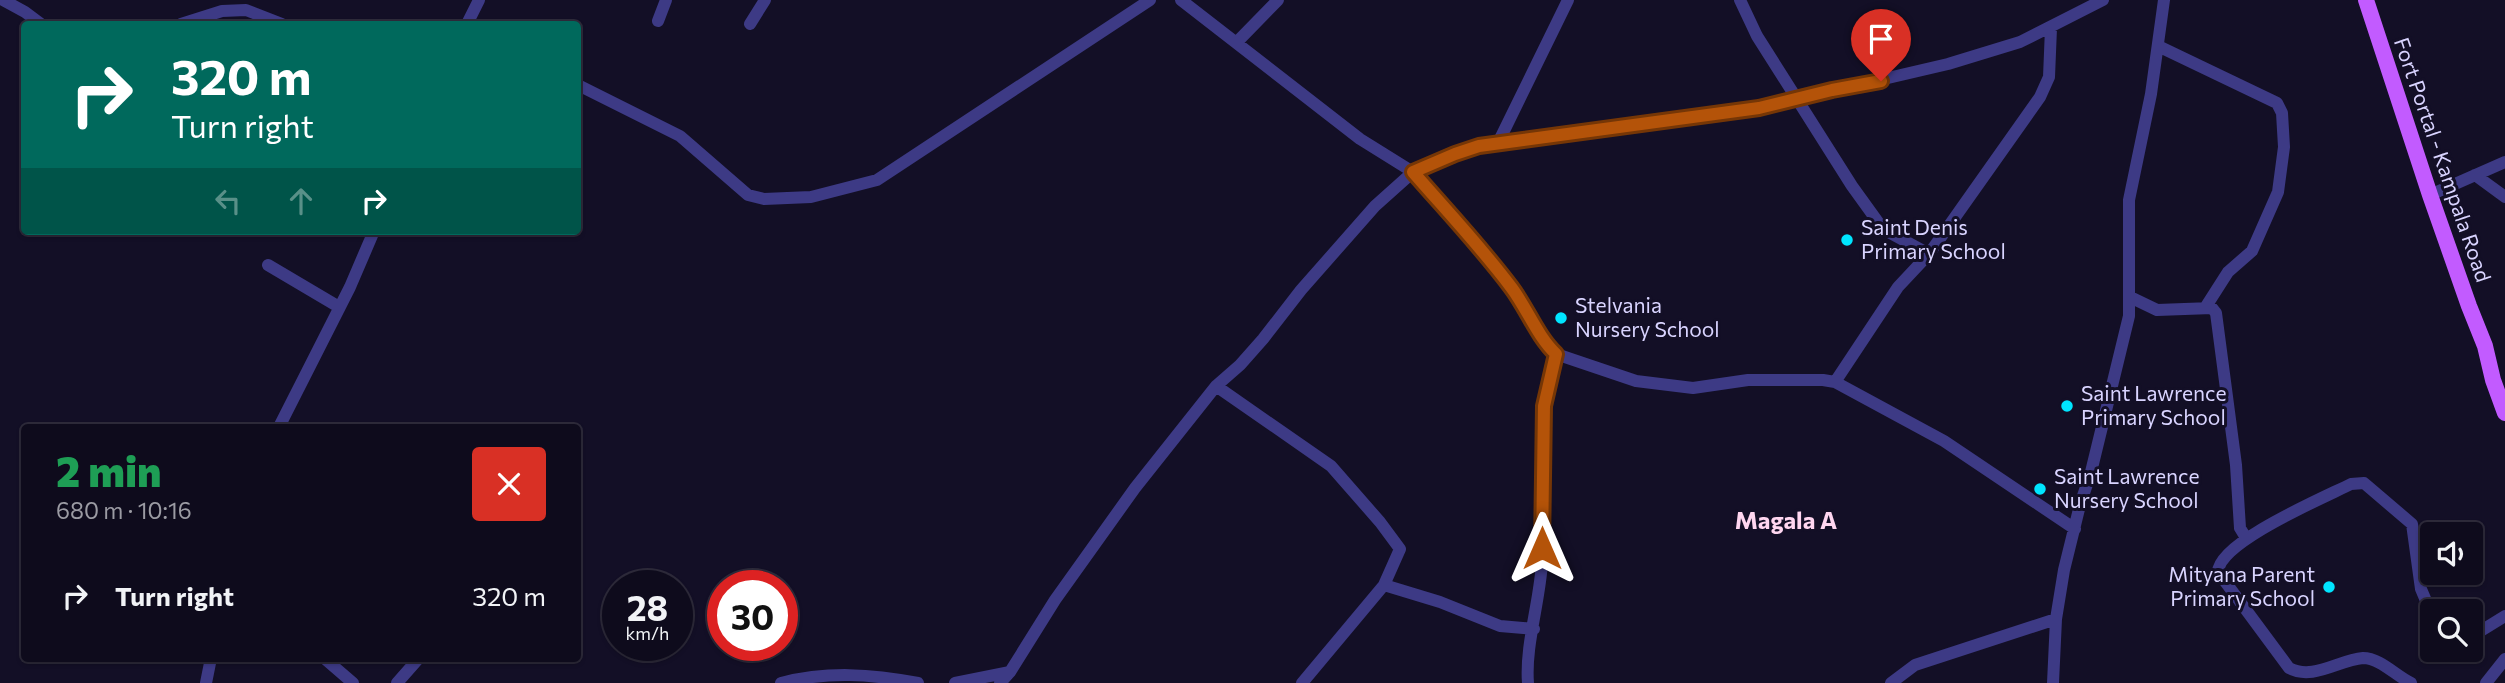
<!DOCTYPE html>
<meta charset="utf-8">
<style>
:root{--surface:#0e0b1c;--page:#171425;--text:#f1f3f6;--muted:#9b9ba3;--line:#2e2b3b}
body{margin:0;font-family:Commissioner,sans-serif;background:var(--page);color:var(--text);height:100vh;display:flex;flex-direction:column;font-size:26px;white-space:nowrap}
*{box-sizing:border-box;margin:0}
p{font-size:23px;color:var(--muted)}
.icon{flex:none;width:38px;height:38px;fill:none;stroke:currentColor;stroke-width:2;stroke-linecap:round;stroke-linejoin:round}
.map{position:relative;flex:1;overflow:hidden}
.details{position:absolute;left:21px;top:424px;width:560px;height:238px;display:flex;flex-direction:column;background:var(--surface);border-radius:7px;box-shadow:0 2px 5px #0004,0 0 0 2px var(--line)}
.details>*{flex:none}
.hud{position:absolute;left:21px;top:21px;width:560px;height:214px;border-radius:7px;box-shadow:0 2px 5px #0004,0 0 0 2px var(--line);background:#00695c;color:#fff;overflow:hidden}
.tools{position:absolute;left:2420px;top:522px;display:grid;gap:14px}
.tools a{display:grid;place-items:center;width:63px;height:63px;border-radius:7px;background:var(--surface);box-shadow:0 2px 5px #0004,0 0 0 2px var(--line);font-size:35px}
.speed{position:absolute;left:602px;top:570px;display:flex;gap:14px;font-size:35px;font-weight:700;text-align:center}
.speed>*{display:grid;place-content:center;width:91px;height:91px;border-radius:50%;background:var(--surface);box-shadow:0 2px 5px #0004,0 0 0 2px var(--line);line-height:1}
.speed small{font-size:18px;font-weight:400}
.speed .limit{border:10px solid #d22;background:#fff;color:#111}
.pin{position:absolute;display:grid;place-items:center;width:60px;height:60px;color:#fff;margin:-72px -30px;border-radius:50% 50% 50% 0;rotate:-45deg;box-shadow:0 0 7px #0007}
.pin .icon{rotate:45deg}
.me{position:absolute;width:77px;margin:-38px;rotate:0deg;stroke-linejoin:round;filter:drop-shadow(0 0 5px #0008)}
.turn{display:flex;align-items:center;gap:24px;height:147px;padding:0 35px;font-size:32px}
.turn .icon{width:91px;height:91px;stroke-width:2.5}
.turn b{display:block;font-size:49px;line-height:60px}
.lanes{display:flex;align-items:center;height:66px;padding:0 35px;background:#0003;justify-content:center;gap:35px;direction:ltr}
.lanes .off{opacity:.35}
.round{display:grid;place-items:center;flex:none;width:74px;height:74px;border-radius:7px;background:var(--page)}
.overview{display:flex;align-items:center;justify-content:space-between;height:119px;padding:0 35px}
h1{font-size:42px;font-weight:800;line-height:52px;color:#1e9e55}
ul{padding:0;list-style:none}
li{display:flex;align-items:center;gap:21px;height:105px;padding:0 35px}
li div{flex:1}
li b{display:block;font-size:26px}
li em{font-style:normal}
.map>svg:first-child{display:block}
</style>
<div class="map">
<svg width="2505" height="683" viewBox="0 0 2505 683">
<rect width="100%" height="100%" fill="#130f26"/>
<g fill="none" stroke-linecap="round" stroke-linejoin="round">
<path stroke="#3d3a85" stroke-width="12" d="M 3,0 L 25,12 L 41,24
M 1181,0 L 1360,139 L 1413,172 L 1505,280 L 1528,312 L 1544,340 L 1556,354 L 1636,381 L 1693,388 L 1748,380 L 1823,380 L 1835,382 L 1944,441 L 2075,529
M 1740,0 L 1757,36 L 1852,186 L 1883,229 L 1929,254
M 658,21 L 666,0
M 181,24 L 222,11 L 246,10 L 282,24
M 467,24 L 479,0
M 750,24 L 765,0
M 1237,42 L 1278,0
M 2158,46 L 2277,103 L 2282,113 L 2284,147 L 2278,192 L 2252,251 L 2228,272 L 2205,308
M 578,85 L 680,136 L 748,195 L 764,199 L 811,197 L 877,180 L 1150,0
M 1498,143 L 1568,0
M 2475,175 L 2505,197
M 2430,195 L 2505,162
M 268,265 L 339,307
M 2130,297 L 2157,310 L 2212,308 L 2216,313 L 2236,465 L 2240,528 L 2246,538
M 1835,382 L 1898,287 L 1929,254 L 2040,97 L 2049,77 L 2051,28
M 1216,386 L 1331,466 L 1380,522 L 1400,549 L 1384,585 L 1302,683
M 279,427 L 350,287 L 374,231
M 1384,585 L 1440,602 L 1500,626 L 1534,629
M 2471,637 L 2505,616
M 324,658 L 353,683
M 206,683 L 211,658
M 397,683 L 419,658
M 781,683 C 827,671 872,674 918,683
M 955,683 L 1010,672
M 1000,683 L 1010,672 L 1055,600 L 1135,488 L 1216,386 L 1240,365 L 1263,339 L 1301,290 L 1375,206 L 1413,172 L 1455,154 L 1479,146 L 1759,108 L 1948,64 L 2020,42 L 2103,0
M 1528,683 C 1525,645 1540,601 1542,562 L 1544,406 L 1556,354
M 1891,683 L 1915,665 L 2056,619
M 2053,683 L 2056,619 L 2064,570 L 2080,505 L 2091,472 L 2129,316 L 2129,200 L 2151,94 L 2164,0
M 2411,683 C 2396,676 2380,658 2363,658 C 2338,660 2313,681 2289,668 L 2218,572 C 2219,542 2323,498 2351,484 L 2364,483 L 2412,524 L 2421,589 L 2432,615
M 2486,683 L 2505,659"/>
<path stroke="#c25bff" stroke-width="16" d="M 2366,0 L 2430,195 L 2469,306 L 2485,346 L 2493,380 L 2505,413"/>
</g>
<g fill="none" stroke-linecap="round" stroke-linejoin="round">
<defs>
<path id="route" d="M 1542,548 L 1544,406 L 1556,354 C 1537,336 1527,308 1511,287 C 1481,247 1446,210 1413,172 L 1455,154 L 1479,146 L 1759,108 L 1832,90 L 1881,81"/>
</defs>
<use href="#route" stroke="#753606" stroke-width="18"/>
<use href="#route" stroke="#b45309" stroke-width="12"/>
</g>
<g fill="#00e5ff" stroke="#130f26" stroke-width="2.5">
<circle cx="1847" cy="240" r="7"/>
<circle cx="1561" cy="318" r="7"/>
<circle cx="2067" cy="406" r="7"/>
<circle cx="2040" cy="489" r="7"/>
<circle cx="2329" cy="587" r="7"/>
</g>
<g text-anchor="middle" stroke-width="6" stroke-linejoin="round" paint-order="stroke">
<g font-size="21" fill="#d9d4ff" stroke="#130f26">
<text transform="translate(2442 160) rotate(71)" y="7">Fort Portal - Kampala Road</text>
</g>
<g font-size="21" fill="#d9d4ff" stroke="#130f26" text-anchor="start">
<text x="1861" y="235">Saint Denis<tspan x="1861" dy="24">Primary School</tspan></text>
<text x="1575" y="313">Stelvania<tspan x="1575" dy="24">Nursery School</tspan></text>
<text x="2081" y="401">Saint Lawrence<tspan x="2081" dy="24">Primary School</tspan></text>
<text x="2054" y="484">Saint Lawrence<tspan x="2054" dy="24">Nursery School</tspan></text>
<text x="2315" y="582" text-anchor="end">Mityana Parent<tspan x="2315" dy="24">Primary School</tspan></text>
</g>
<g font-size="24" font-weight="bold" fill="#ffd6f0" stroke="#130f26">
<text x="1786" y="529">Magala A</text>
</g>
</g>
</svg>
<div class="tools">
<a><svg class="icon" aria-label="sound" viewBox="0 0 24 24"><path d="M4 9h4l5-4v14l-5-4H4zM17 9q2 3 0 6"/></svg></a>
<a><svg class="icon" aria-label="search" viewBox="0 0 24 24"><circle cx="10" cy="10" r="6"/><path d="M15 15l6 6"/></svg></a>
</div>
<div class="speed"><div>28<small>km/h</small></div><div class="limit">30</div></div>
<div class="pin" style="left:1881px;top:81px;background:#d93025"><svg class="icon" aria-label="arrive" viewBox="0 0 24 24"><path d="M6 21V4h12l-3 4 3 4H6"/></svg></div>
<svg class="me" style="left:1542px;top:548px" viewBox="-20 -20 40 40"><path d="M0-17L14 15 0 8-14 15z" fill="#b45309" stroke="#fff" stroke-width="4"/></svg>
<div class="hud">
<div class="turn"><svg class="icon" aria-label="right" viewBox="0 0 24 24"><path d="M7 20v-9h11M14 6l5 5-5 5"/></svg><div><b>320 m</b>Turn right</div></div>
<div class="lanes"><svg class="icon off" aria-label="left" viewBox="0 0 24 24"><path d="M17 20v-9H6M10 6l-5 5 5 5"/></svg><svg class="icon off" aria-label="ahead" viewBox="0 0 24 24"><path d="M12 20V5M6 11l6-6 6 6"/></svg><svg class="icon" aria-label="right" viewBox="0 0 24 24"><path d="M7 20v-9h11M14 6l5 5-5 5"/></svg></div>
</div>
<section class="details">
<div class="overview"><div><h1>2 min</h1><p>680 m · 10:16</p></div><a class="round" style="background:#d93025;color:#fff"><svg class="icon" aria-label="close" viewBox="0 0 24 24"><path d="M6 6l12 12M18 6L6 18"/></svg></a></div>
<ul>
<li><svg class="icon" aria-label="right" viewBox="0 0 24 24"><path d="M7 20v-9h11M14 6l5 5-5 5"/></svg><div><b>Turn right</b></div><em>320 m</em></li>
</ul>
</section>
</div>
